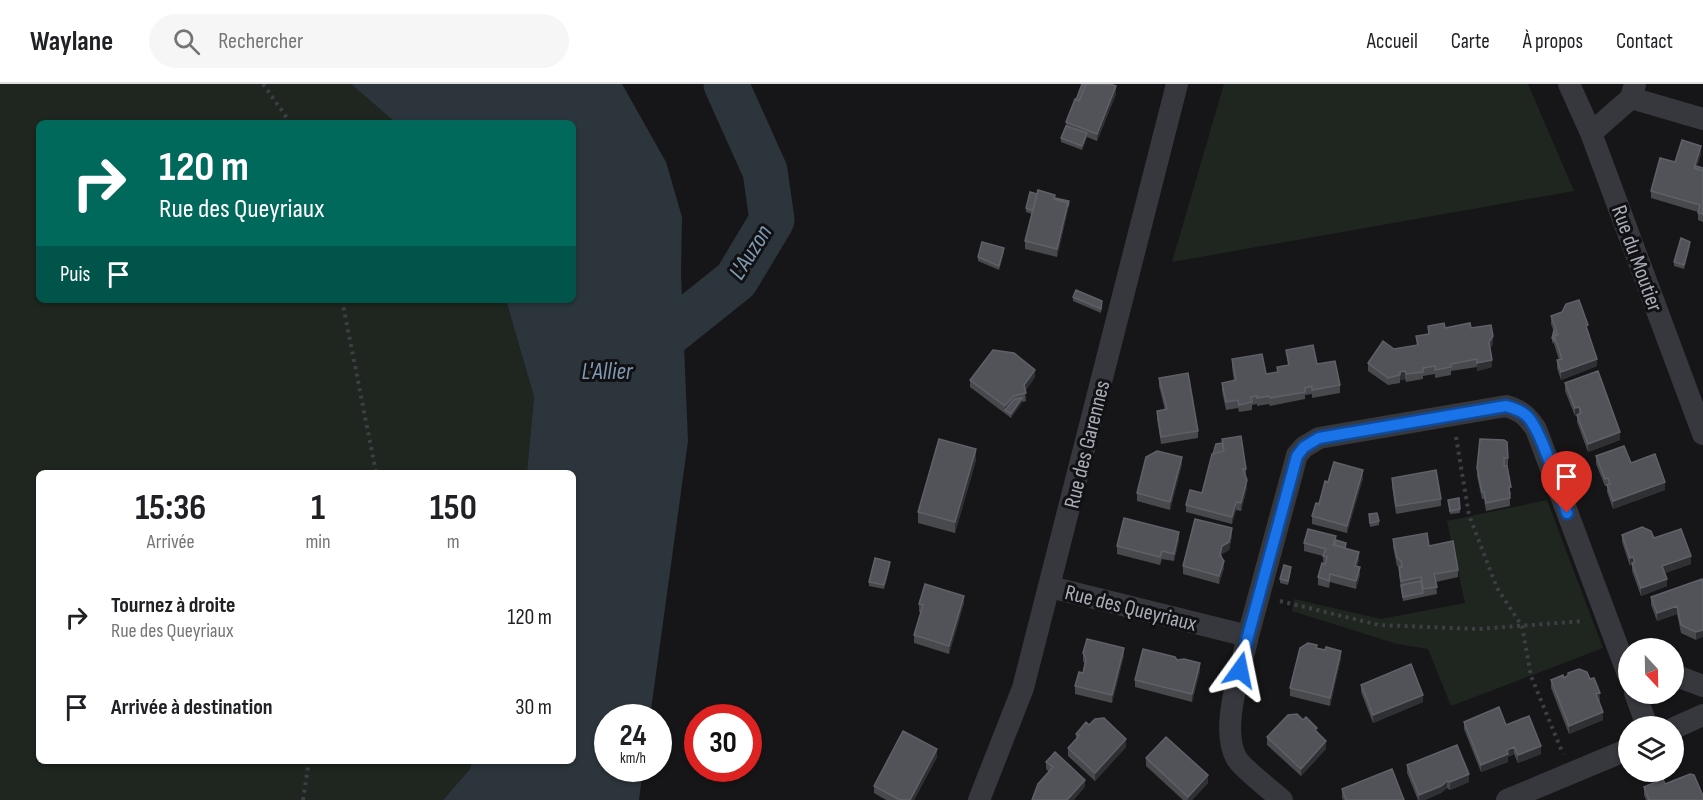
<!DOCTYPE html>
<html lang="fr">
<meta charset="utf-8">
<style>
:root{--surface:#fff;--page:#f6f6f6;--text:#202124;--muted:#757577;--line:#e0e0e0}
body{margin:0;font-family:"Sofia Sans Condensed",sans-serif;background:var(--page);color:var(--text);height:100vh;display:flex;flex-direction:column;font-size:22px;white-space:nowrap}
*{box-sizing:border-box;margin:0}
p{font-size:20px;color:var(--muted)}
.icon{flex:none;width:33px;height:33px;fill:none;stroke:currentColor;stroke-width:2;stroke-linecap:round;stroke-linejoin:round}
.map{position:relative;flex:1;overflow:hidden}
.sheet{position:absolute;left:36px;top:386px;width:540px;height:294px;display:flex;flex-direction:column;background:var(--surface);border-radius:9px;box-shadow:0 2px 4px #0004}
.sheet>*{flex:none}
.hud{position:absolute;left:36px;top:36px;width:540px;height:183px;border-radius:9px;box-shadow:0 2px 4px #0004;background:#00695c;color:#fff;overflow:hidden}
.needle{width:39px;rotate:158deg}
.buttons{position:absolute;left:1618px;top:554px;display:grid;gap:12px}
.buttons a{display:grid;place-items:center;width:66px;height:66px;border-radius:50%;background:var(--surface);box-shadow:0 2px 4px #0004;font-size:30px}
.speed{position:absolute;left:594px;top:620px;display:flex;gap:12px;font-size:30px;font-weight:700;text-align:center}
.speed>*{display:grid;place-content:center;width:78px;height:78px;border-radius:50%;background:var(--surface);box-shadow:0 2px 4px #0004;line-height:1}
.speed small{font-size:15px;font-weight:400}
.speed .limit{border:9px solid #d22;background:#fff;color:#111}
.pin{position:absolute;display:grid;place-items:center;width:51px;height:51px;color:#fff;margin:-62px -26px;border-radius:50% 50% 50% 0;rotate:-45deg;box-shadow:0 0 6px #0007}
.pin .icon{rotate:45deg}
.me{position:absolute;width:66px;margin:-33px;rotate:12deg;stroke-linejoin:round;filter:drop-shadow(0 0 4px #0008)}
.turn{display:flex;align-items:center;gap:21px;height:126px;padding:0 24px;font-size:27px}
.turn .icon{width:78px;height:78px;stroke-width:2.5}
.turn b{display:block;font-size:42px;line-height:51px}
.then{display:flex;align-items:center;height:57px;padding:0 24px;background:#0003;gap:12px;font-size:22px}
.eta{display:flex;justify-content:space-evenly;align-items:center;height:102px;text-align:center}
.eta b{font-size:36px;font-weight:700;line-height:42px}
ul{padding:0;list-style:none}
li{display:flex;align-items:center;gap:18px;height:90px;padding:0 24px}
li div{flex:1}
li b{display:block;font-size:22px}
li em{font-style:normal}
header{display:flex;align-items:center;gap:36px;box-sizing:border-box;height:84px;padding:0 30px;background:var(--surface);border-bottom:2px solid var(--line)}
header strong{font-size:28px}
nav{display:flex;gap:33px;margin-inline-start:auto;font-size:21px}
.search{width:420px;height:54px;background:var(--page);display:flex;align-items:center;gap:15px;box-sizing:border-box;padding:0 21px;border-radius:33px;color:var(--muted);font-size:22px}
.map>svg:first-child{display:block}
</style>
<header>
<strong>Waylane</strong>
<div class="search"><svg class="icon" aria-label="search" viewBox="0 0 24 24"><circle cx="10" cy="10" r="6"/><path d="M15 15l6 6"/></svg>Rechercher</div>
<nav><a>Accueil</a><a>Carte</a><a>À propos</a><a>Contact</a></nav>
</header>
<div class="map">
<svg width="1703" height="716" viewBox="0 0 1703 716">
<rect width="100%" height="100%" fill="#161618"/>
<path fill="#1e261f" d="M 0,0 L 351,0 L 396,39 L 39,39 L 39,216 L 506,216 L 534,313 L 527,388 L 39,388 L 39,676 L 472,677 L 470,685 L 443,716 L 0,716 Z
M 1224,0 L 1528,0 L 1574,107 L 1172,178 Z
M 1547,416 L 1603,564 L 1451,622 L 1428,565 L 1397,560 L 1292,527 L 1294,515 L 1381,535 L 1465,519 L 1447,437 Z"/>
<path fill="#2c353c" d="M 351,0 L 622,0 L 666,78 L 682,133 L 681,190 L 688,357 L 650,633 L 608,633 L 608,684 L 643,684 L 639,716 L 443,716 L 470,685 L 472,677 L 573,676 L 573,388 L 527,388 L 534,313 L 506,216 L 573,216 L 573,39 L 396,39 Z"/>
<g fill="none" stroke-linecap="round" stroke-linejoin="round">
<path stroke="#2c353c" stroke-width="45" d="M 636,276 L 736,196 L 772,136 L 765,87 L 726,0"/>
<path stroke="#3d3f44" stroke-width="4" stroke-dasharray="3 4.5" stroke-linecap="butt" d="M 263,0 L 285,31 L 288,39
M 342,216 L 376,388
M 1456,353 L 1469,431 L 1497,504 L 1522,542 L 1531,592 L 1563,670
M 1280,517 L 1379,541 L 1478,545 L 1584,537
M 303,716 L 309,676"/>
<path stroke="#37383d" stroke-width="22" d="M 1569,0 L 1591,49 L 1703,350
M 1631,14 L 1703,35
M 1591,49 L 1631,14 L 1635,0
M 1050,503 L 1248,552 C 1241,585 1219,646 1237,675 C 1245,687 1270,705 1282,716
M 1248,552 L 1297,371 L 1304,363 L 1319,354 L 1506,322 C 1521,326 1527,332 1536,345 L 1629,593
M 1674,591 L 1703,602
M 1635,609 L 1647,642
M 1674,644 L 1703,631
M 979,716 L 1023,604 L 1177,0
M 1507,716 L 1629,665"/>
</g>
<path fill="#47494d" d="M 1116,10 L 1097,57 L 1087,53 L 1082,66 L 1061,58 L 1061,54 L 1066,42 L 1066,38 L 1076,16 Z
M 1701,70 L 1697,82 L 1703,84 L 1703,138 L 1698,136 L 1698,128 L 1651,114 L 1651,107 L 1675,78 Z
M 1055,114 L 1069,121 L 1057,173 L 1025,165 L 1025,157 L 1032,130 L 1026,128 L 1026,124 Z
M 1690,162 L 1684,185 L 1674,182 L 1674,178 Z
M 1004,168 L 999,186 L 978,177 L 978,173 Z
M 1073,213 L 1102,221 L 1101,229 L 1073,217 Z
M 1551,232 L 1588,248 L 1597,282 L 1561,296 L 1557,284 L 1557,276 L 1559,276 L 1554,260 L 1552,258 L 1552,254 L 1554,248 L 1551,240 Z
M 1428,242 L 1471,244 L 1493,260 L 1490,264 L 1492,283 L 1477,287 L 1477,283 L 1451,287 L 1451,291 L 1435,294 L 1435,290 L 1423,292 L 1423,295 L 1406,298 L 1405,295 L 1400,296 L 1400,299 L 1388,301 L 1368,287 L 1368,279 L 1394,265 L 1417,262 L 1416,252 L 1428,250 Z
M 1286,266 L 1317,280 L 1340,301 L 1340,309 L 1312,314 L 1312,310 L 1305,311 L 1305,315 L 1270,322 L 1269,320 L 1257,322 L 1257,320 L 1252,321 L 1252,326 L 1239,328 L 1238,324 L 1226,326 L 1222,307 L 1222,299 L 1234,297 L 1232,283 L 1232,275 L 1266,290 L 1277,288 L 1277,283 L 1288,281 Z
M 1035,293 L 1025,307 L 1026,317 L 1022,318 L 1011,334 L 970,303 L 970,296 Z
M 1159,294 L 1198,347 L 1198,354 L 1161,360 L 1157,335 L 1157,327 L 1165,326 L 1159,302 Z
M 1565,299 L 1620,356 L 1588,368 L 1577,338 L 1577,331 L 1575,332 L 1565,307 Z
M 1222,355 L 1246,385 L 1246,393 L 1247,404 L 1241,427 L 1236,426 L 1232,440 L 1186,428 L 1186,421 L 1202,409 L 1213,370 L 1222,359 Z
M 1480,355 L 1508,374 L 1508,382 L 1504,382 L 1511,410 L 1510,411 L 1510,422 L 1486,427 L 1484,415 L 1482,415 L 1477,392 Z
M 1596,372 L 1631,379 L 1665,406 L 1613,425 L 1607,408 L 1607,402 L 1605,402 L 1596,380 Z
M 976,376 L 955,449 L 918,439 L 918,428 Z
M 1182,380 L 1170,426 L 1137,417 L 1137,409 Z
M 1363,394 L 1347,449 L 1312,440 L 1312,432 L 1328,398 Z
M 1392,394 L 1441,415 L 1441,422 L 1396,430 L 1392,402 Z
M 1448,416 L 1460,425 L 1460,429 L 1450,430 Z
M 1369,430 L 1379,437 L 1379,441 L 1370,443 Z
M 1622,451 L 1691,480 L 1665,489 L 1667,502 L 1641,512 L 1632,487 L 1632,481 L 1630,482 L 1622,458 Z
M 1232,452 L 1229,466 L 1222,470 L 1222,473 L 1224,484 L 1219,500 L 1183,490 L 1183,482 Z
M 1393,455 L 1429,462 L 1458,486 L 1458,493 L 1436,498 L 1437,510 L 1403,517 L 1399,491 L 1399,483 L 1397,482 L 1393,463 Z
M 1179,456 L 1174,477 L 1162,475 L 1160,481 L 1117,470 L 1117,462 Z
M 1336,456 L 1346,463 L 1346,464 L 1359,476 L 1357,482 L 1360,491 L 1356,505 L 1330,498 L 1329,504 L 1318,501 L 1318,493 L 1323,480 L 1323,472 L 1304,467 L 1304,459 Z
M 890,482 L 884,505 L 869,502 L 869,498 Z
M 1291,487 L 1288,501 L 1280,499 L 1280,495 Z
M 1702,495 L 1696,556 L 1681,549 L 1677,530 L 1657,537 L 1651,521 L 1651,513 Z
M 964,519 L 949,570 L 914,559 L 914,551 L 921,528 L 919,528 L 919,520 Z
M 1083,569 L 1124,571 L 1112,619 L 1075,610 L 1075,602 L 1083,589 L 1085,580 L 1083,577 Z
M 1341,574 L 1330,622 L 1290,612 L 1290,604 Z
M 1177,576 L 1200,587 L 1192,618 L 1135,603 L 1135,596 Z
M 1568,589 L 1600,616 L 1599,617 L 1603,636 L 1569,650 L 1551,604 L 1551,596 L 1564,594 L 1568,592 Z
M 1361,601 L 1423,618 L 1373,639 L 1361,608 Z
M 1464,638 L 1506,641 L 1541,670 L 1518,679 L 1514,670 L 1508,673 L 1508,678 L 1481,688 L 1464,645 Z
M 1089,641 L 1126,663 L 1095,697 L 1068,672 L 1068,664 L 1076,655 L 1076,650 Z
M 1317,649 L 1326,665 L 1301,692 L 1267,661 L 1267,653 Z
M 937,673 L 914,716 L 886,716 L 874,709 L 874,702 Z
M 1146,674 L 1208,699 L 1192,716 L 1183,716 L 1146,682 Z
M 1046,678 L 1085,703 L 1049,688 L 1046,685 Z
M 1407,681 L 1469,698 L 1450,706 L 1447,704 L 1441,709 L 1425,716 L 1418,716 L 1407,689 Z
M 1665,700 L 1703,716 L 1646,716 L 1644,711 L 1644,703 Z
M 1342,705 L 1404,716 L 1343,716 L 1342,713 Z"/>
<path fill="#2f3033" d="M 1116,2 L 1116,10 L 1097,57 L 1097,50 Z
M 1087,49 L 1087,53 L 1082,66 L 1082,62 Z
M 1701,62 L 1701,70 L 1695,88 L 1694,84 Z
M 1069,117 L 1069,121 L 1057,173 L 1057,165 L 1068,119 Z
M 1690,158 L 1690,162 L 1684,185 L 1684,181 Z
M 1004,164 L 1004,168 L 999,186 L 999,182 Z
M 1493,252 L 1493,260 L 1489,265 L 1489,258 Z
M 1597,275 L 1597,282 L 1561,296 L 1561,288 Z
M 1492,276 L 1492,283 L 1477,287 L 1477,279 Z
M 1035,286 L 1035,293 L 1024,309 L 1024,301 Z
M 1405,287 L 1405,295 L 1400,296 L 1400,288 Z
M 1014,312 L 1014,319 L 1005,326 L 1005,322 Z
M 1022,314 L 1022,318 L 1011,334 L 1011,330 Z
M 1579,323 L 1579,331 L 1575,332 L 1575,324 Z
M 1620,348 L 1620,356 L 1588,368 L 1588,360 Z
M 976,365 L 976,376 L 955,449 L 955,438 Z
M 1182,373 L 1182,380 L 1170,426 L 1170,418 Z
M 1363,386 L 1363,394 L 1347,449 L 1347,442 Z
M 1247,396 L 1247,404 L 1241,427 L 1241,419 Z
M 1665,398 L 1665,406 L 1613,425 L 1613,417 Z
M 1236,418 L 1236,426 L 1232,440 L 1232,433 Z
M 1232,444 L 1232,452 L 1229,466 L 1222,470 L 1220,479 L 1220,471 L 1222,462 Z
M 1179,448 L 1179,456 L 1174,477 L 1174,470 Z
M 1359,468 L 1359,476 L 1355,490 L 1355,482 Z
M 1691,472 L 1691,480 L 1662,490 L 1662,482 Z
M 1633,473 L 1633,480 L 1630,482 L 1630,474 Z
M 1224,477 L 1224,484 L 1219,500 L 1219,492 Z
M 890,478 L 890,482 L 884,505 L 884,501 Z
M 1360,483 L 1360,491 L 1356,505 L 1356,497 Z
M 1667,495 L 1667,502 L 1641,512 L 1641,504 Z
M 964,512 L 964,519 L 949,570 L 949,562 Z
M 1677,522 L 1677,530 L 1657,537 L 1657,529 Z
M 1703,546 L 1703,553 L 1696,556 L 1696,548 Z
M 1124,564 L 1124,571 L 1112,619 L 1112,611 Z
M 1341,567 L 1341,574 L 1330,622 L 1330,614 Z
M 1200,579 L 1200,587 L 1192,618 L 1192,610 Z
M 1600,609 L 1600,616 L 1596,618 L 1596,610 Z
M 1423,611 L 1423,618 L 1373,639 L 1373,631 Z
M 1603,628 L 1603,636 L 1569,650 L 1569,642 Z
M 1126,655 L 1126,663 L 1095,697 L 1095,689 Z
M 1326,657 L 1326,665 L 1301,692 L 1301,685 Z
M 1541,662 L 1541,670 L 1518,679 L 1518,671 Z
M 1514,663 L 1514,670 L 1508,673 L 1508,678 L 1481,688 L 1481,681 L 1507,666 Z
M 937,665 L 937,673 L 914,716 L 910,716 Z
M 1469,690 L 1469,698 L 1450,706 L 1450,698 Z
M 1208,691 L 1208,699 L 1192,716 L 1188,716 L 1188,713 Z
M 1085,696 L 1085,703 L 1074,716 L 1067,716 Z
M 1447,697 L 1447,704 L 1441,709 L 1425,716 L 1419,716 L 1419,711 Z"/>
<path fill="#525359" stroke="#5f6168" stroke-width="1.5" d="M 1082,0 L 1086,0 L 1079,17 L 1076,16 Z
M 1086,0 L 1110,0 L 1116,2 L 1097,50 L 1066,38 L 1075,15 L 1079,17 Z
M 1066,42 L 1087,49 L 1082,62 L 1061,54 Z
M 1682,56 L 1701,62 L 1694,84 L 1703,87 L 1703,130 L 1698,129 L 1700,121 L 1651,107 L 1660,74 L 1675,78 Z
M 1696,82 L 1703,84 L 1703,87 L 1695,84 Z
M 1038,106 L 1055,111 L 1054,115 L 1068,119 L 1057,165 L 1025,157 Z
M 1030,108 L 1037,110 L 1033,127 L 1026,124 Z
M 1055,114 L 1069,117 L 1068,122 L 1068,119 L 1055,115 Z
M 1681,154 L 1690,158 L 1684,181 L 1674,178 Z
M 982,158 L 1004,164 L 999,182 L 978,173 Z
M 1076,206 L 1102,217 L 1101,225 L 1073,213 Z
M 1579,216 L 1588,241 L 1586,242 L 1597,275 L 1561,288 L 1557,276 L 1562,275 L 1554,252 L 1558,251 L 1551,232 L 1562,228 L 1566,220 Z
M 1444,239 L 1445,244 L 1470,239 L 1471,244 L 1491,241 L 1493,252 L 1489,258 L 1492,276 L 1477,279 L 1477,275 L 1451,280 L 1451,283 L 1435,286 L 1435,282 L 1423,284 L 1423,288 L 1406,290 L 1405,287 L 1400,288 L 1400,291 L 1388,294 L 1368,279 L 1383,257 L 1394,265 L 1418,261 L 1416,252 L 1429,250 L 1428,242 Z
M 1554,246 L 1556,251 L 1554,252 L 1554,256 L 1552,254 Z
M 1313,261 L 1317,280 L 1335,277 L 1340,301 L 1312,306 L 1312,302 L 1305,304 L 1305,308 L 1270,314 L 1269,312 L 1257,314 L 1257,312 L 1251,313 L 1252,318 L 1239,321 L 1238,316 L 1226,318 L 1222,299 L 1236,296 L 1232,275 L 1262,270 L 1266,290 L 1278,288 L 1277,283 L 1289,281 L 1286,266 Z
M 993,266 L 1014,269 L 1035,286 L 1024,301 L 1026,309 L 1014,312 L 1005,322 L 970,296 Z
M 1598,287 L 1620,348 L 1588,360 L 1577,331 L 1581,329 L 1579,323 L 1575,324 L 1565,299 Z
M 1188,289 L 1198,347 L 1161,353 L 1157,327 L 1167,325 L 1159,294 Z
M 1022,314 L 1011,330 L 1005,326 L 1014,315 Z
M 1241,352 L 1246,385 L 1243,385 L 1247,396 L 1241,419 L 1236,418 L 1232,433 L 1186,421 L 1190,406 L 1202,409 L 1212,370 L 1224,367 L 1222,355 Z
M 939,355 L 976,365 L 955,438 L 918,428 Z
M 1480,355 L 1504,356 L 1507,358 L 1508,374 L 1504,374 L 1504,382 L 1507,382 L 1511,403 L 1509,403 L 1510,414 L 1486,419 L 1484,408 L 1482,408 L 1477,384 Z
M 1222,359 L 1224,367 L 1213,370 L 1216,360 Z
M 1624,362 L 1631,379 L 1655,370 L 1665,398 L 1613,417 L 1607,401 L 1610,400 L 1608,394 L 1605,395 L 1596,372 Z
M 1157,367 L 1182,373 L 1170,418 L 1137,409 L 1146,373 Z
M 1334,378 L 1363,386 L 1347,442 L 1312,432 L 1316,419 L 1319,420 L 1325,397 L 1328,398 Z
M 1436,386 L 1441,415 L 1396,422 L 1392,394 Z
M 1459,414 L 1460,425 L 1450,427 L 1448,416 Z
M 1377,429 L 1379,437 L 1370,439 L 1369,430 Z
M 1124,434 L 1179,448 L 1174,470 L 1162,467 L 1160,473 L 1117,462 Z
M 1195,435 L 1232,444 L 1229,458 L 1222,462 L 1220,471 L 1224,477 L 1219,492 L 1183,482 Z
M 1642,443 L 1651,447 L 1654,454 L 1681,445 L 1691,472 L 1662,482 L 1667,495 L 1641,504 L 1632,479 L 1635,478 L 1633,473 L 1630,474 L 1622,451 Z
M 1308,445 L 1336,452 L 1333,461 L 1359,468 L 1355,482 L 1360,483 L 1356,497 L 1330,490 L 1329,497 L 1318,493 L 1322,479 L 1325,481 L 1327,473 L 1323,472 L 1326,465 L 1304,459 Z
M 1427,449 L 1429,462 L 1453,457 L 1458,486 L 1434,490 L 1437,503 L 1423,505 L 1421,493 L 1401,497 L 1399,483 L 1402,483 L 1401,477 L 1397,474 L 1393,455 Z
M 1336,456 L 1346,459 L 1345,464 L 1334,461 Z
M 875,474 L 890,478 L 884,501 L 869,498 Z
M 1284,481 L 1291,483 L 1288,497 L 1280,495 Z
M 1702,495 L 1703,499 L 1703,546 L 1696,548 L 1681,541 L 1677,522 L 1657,529 L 1651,513 Z
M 1421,497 L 1423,509 L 1403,513 L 1401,501 Z
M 925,500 L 964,512 L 949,562 L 914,551 L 923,521 L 919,520 Z
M 1087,555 L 1124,564 L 1112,611 L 1075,602 L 1079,588 L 1083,589 L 1086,575 L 1083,569 Z
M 1308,559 L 1317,561 L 1316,564 L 1325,566 L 1326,563 L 1341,567 L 1330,614 L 1290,604 L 1300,564 Z
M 1143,565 L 1175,573 L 1177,576 L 1184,575 L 1200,579 L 1192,610 L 1135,596 Z
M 1411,580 L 1423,611 L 1373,631 L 1361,601 Z
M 1579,585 L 1587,588 L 1590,595 L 1594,594 L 1600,609 L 1596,610 L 1603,628 L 1569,642 L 1551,596 L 1563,591 L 1564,594 L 1568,591 L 1568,589 Z
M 1499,623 L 1506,641 L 1529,632 L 1541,662 L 1518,671 L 1514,663 L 1507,666 L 1508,670 L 1481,681 L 1464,638 Z
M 1297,630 L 1303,636 L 1306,633 L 1317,644 L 1315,646 L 1326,657 L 1301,685 L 1267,653 L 1288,631 Z
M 1104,634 L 1126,655 L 1095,689 L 1068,664 L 1079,652 L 1076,650 L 1086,638 L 1089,641 L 1095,635 Z
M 903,647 L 937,665 L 910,716 L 900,716 L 874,702 Z
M 1166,653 L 1208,691 L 1188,713 L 1146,674 Z
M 1457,661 L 1469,690 L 1450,698 L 1447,697 L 1441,702 L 1419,711 L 1407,681 Z
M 1055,668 L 1085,696 L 1067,716 L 1032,716 L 1038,700 L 1053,683 L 1046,678 Z
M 1392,685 L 1404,716 L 1346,716 L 1342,705 Z
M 1690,690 L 1694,691 L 1703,712 L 1703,716 L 1649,716 L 1644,703 L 1663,695 L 1665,700 Z"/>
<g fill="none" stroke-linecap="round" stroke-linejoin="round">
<defs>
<path id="route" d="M 1240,586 L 1248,552 L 1297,372 L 1304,363 L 1319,354 L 1506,322 C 1513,324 1521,326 1527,332 C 1542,347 1559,407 1567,429"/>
</defs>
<use href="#route" stroke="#114b97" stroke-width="15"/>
<use href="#route" stroke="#1a73e8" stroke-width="10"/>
</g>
<g text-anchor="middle" stroke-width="6" stroke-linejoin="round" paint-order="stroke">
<g font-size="22" fill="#a8adb8" stroke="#111113">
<text transform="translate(1638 174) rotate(70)" y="8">Rue du Moutier</text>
<text transform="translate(1086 360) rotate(-76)" y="8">Rue des Garennes</text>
<text transform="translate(1131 523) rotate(14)" y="8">Rue des Queyriaux</text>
</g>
<g font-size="24" font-style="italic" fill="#7f9bb3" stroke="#111113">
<text transform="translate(750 168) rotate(-58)" y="8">L'Auzon</text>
<text x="607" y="295">L'Allier</text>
</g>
</g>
</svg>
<div class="buttons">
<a><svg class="needle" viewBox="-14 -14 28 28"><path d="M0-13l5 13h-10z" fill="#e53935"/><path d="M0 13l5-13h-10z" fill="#757577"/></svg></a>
<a><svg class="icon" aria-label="layers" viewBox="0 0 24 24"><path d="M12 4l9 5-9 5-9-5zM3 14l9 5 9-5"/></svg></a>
</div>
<div class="speed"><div>24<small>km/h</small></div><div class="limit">30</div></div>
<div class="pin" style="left:1567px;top:429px;background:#d93025"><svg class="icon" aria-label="arrive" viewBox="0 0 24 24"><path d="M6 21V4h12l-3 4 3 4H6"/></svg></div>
<svg class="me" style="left:1240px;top:586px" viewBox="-20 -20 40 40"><path d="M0-17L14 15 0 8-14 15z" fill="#1a73e8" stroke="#fff" stroke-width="4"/></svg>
<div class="hud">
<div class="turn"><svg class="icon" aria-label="right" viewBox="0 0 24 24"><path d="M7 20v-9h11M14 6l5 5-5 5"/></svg><div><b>120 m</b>Rue des Queyriaux</div></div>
<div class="then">Puis<svg class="icon" aria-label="arrive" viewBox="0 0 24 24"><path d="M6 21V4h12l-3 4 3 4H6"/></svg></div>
</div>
<section class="sheet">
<div class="eta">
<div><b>15:36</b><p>Arrivée</p></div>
<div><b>1</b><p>min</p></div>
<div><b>150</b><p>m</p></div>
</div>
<ul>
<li><svg class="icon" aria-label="right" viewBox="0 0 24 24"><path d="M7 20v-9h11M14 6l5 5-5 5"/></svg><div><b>Tournez à droite</b><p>Rue des Queyriaux</p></div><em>120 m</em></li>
<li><svg class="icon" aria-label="arrive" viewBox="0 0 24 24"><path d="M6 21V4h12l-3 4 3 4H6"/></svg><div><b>Arrivée à destination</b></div><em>30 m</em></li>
</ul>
</section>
</div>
